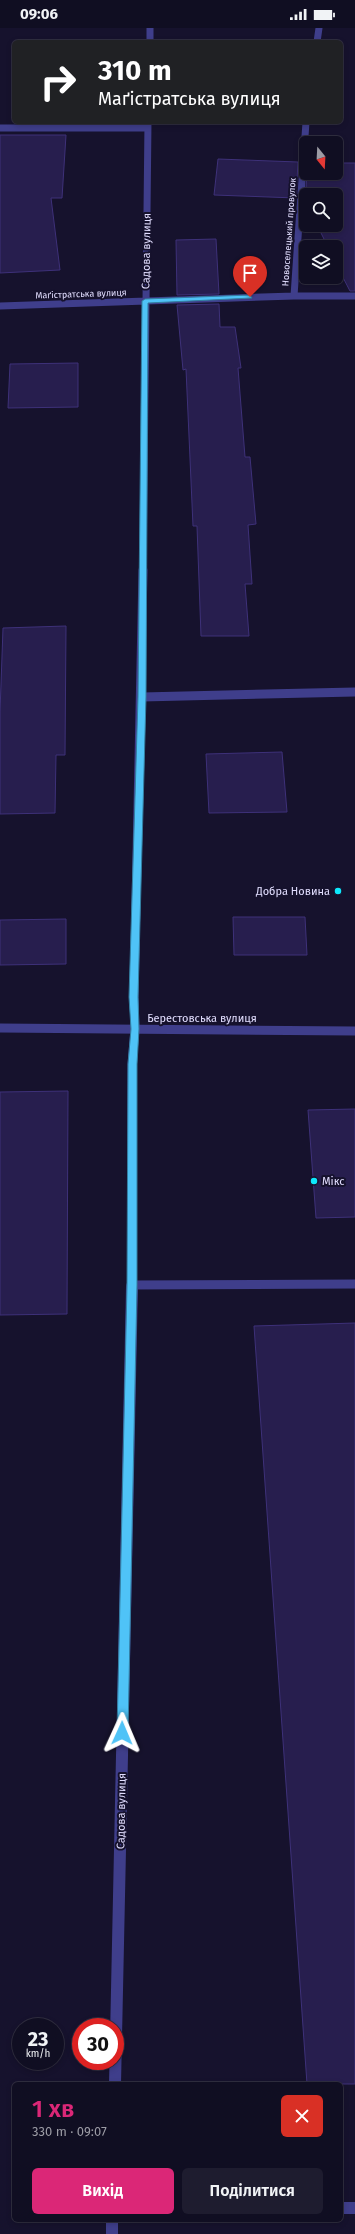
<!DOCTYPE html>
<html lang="uk">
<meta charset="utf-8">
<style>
:root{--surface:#100e22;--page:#1e1c2f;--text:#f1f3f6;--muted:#9c9ca5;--line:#302e40;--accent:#db2777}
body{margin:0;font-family:"Fira Sans",sans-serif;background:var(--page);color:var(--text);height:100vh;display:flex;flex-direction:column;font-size:15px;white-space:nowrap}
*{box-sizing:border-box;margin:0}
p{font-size:13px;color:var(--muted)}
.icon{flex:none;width:22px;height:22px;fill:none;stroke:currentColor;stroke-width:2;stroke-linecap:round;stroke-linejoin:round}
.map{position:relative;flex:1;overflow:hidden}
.sheet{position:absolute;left:12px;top:2054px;width:331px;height:140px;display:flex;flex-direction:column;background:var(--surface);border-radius:6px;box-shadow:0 2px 6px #0003,0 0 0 1px var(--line)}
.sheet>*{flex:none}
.hud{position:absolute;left:12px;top:12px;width:331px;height:84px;border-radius:6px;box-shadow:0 2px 6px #0003,0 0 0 1px var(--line);background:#202124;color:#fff;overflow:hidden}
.needle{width:26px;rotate:162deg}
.controls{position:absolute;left:299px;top:108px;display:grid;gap:8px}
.controls a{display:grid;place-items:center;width:44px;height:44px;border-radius:6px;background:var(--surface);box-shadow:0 2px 6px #0003,0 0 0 1px var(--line);font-size:20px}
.speed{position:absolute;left:12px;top:1990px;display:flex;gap:8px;font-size:20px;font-weight:700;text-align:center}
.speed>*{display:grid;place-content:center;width:52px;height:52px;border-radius:50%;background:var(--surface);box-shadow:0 2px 6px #0003,0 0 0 1px var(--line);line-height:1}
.speed small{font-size:10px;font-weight:400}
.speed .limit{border:6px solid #d22;background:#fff;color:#111}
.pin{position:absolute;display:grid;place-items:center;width:34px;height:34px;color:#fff;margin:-41px -17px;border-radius:50% 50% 50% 0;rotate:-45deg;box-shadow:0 0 4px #0007}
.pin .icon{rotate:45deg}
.me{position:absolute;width:44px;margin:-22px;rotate:1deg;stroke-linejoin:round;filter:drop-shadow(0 0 3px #0008)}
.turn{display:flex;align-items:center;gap:14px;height:84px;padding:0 20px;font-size:18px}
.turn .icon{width:52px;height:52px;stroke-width:2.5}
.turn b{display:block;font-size:28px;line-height:34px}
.round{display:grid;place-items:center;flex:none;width:42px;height:42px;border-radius:6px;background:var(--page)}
.headline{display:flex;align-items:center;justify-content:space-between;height:68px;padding:0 20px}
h1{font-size:24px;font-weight:600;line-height:30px;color:var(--accent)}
.primary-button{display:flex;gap:8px;margin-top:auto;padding:8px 20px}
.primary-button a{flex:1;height:46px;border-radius:6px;background:var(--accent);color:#fff;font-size:16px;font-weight:600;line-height:46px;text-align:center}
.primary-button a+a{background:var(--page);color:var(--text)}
.status{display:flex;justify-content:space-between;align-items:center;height:28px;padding:0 20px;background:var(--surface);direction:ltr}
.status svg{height:11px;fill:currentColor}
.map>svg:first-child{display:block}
</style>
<div class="status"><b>09:06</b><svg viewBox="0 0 49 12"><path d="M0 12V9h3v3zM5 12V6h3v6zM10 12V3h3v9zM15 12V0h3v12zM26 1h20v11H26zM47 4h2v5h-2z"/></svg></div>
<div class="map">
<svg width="355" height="2206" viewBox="0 0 355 2206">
<rect width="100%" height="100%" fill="#16122d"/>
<path fill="#271e4e" stroke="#3e3179" d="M 0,107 L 66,107 L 62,170 L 51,170 L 60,242 L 0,245 Z
M 218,131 L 298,134 L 296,170 L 214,167 Z
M 336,135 L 355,135 L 355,263 L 350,263 L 336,236 L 336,219 L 328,219 L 317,197 L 336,197 L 336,167 L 306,167 L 305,175 L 307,145 L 336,145 Z
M 216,211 L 219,266 L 177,267 L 176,212 Z
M 219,276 L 220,299 L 235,299 L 241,340 L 238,340 L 245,429 L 250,429 L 256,496 L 248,497 L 252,556 L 245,556 L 249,608 L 201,608 L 197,498 L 193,498 L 186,341 L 183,342 L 177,277 Z
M 78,335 L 78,379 L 8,380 L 10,336 Z
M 66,598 L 65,727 L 56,727 L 55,785 L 0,786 L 0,684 L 3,600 Z
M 282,724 L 287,784 L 209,785 L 206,726 Z
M 233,889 L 305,889 L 307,927 L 234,927 Z
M 66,891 L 66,936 L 0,937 L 0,892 Z
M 68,1063 L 67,1286 L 0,1287 L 0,1064 Z
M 355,1081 L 355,1189 L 316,1190 L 308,1082 Z
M 355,1295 L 355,2056 L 307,2056 L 254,1298 Z"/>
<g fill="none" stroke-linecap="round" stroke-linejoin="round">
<path stroke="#3f3e8b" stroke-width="7" d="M 150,0 L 150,14
M 317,14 L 319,0
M 0,100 L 148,100
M 294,268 L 306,94
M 0,278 L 294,268 L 355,268
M 143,543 L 148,94"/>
<path stroke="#3f3e8b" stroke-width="9" d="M 142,669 L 355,664
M 0,1000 L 355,1003
M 132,1257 L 355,1256
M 132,1259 L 132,1036 L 135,1001 L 134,969 L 143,542"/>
<path stroke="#3f3e8b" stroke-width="12" d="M 115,2056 L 132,1258
M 341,2180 L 355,2180
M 112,2192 L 112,2206"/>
</g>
<path fill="#4fc3f7" stroke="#337fa1" d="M 250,267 L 252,270 L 148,275 L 146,669 L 138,969 L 139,1001 L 137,1036 L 137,1257 L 128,1705 L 122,1710 L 117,1705 L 127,1257 L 128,1036 L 131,1001 L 129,969 L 138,669 L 142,273 L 145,271 Z"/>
<g fill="#0de9fd" stroke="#16122d" stroke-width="1.5">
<circle cx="338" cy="863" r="4"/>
<circle cx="314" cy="1153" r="4"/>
</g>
<g text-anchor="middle" stroke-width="4" stroke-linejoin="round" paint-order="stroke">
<g font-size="9" fill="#e2deff" stroke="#16122d">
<text transform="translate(289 204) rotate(-86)" y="3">Новоселецький провулок</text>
<text transform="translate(81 266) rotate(-2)" y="3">Маґістратська вулиця</text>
</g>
<g font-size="11" fill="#e2deff" stroke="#16122d">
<text transform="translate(146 223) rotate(-89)" y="4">Садова вулиця</text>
<text x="202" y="994">Берестовська вулиця</text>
<text transform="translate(121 1783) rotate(-89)" y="4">Садова вулиця</text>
</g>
<g font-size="11" fill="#e2deff" stroke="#16122d" text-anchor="end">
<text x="330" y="867">Добра Новина</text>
<text x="322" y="1157" text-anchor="start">Мікс</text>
</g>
</g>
</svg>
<div class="controls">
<a><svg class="needle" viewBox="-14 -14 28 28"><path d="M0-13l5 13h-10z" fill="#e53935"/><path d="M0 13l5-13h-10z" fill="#9c9ca5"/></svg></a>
<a><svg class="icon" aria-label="search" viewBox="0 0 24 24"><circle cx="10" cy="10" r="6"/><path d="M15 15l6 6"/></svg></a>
<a><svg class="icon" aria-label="layers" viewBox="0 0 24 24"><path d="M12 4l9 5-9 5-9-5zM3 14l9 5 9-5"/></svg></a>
</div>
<div class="speed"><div>23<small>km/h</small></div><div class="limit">30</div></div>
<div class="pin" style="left:250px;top:269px;background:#d93025"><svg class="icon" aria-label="arrive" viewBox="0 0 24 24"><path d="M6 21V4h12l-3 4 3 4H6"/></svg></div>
<svg class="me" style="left:122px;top:1705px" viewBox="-20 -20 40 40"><path d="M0-17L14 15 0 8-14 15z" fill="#4fc3f7" stroke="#fff" stroke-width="4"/></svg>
<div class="hud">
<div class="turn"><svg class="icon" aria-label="right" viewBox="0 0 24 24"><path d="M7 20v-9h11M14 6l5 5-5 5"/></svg><div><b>310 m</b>Маґістратська вулиця</div></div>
</div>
<section class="sheet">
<div class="headline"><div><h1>1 хв</h1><p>330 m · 09:07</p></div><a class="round" style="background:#d93025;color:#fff"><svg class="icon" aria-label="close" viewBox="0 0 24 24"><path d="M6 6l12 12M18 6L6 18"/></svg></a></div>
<div class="primary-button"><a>Вихід</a><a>Поділитися</a></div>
</section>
</div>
